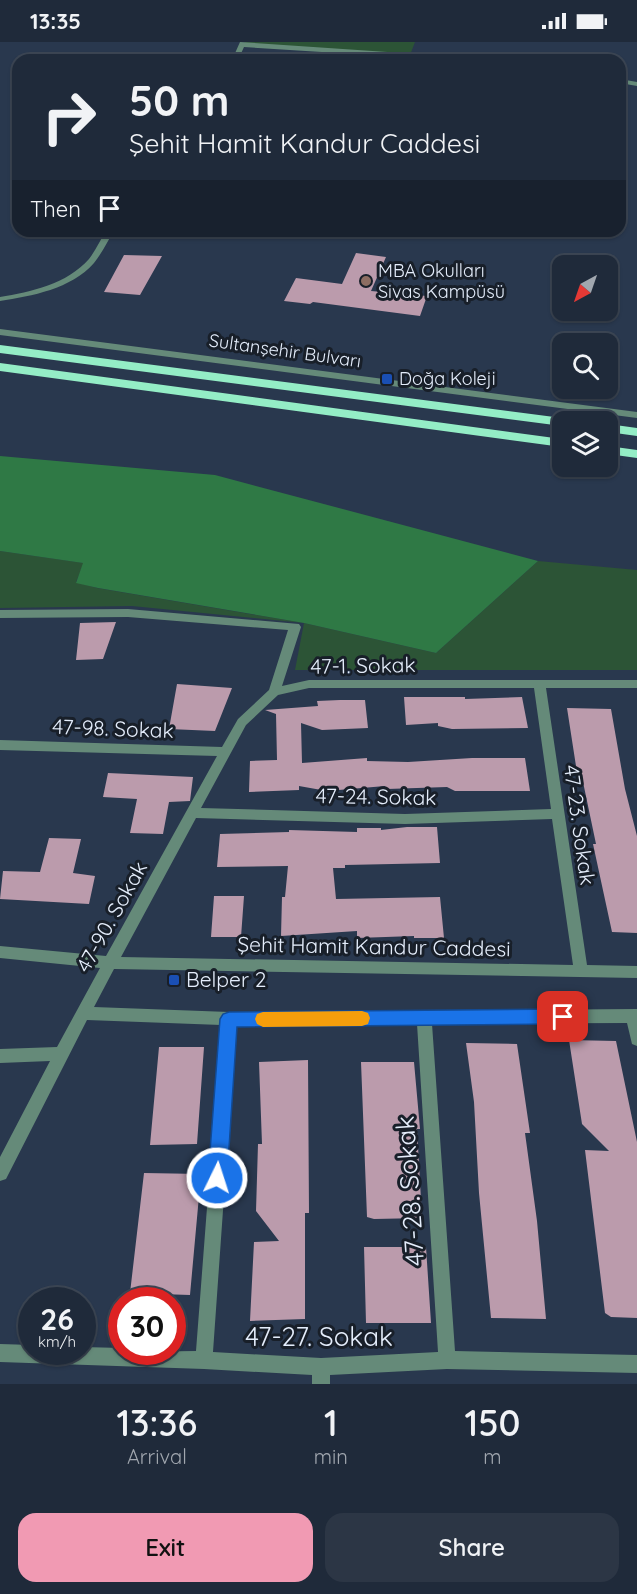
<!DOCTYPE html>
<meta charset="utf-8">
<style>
:root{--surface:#1f2a3a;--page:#2c3645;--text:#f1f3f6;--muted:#a1a7af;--line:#3c4654;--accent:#f19ab3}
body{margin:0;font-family:Quicksand,sans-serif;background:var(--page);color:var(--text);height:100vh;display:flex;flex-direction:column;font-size:22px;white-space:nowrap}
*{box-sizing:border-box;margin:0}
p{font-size:20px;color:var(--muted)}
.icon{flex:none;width:33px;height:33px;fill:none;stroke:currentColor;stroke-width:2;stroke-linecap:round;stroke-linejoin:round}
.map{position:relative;height:1342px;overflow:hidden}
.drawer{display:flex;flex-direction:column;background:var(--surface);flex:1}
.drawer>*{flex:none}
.top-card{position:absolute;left:12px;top:12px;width:614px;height:183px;border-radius:18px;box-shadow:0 2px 4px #0004,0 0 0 2px var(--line);background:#1f2a3a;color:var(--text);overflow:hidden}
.needle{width:39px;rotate:220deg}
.controls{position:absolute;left:552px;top:213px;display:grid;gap:12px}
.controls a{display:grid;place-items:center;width:66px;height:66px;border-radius:12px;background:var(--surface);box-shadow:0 2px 4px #0004,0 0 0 2px var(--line);font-size:30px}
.speed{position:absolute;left:18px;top:1245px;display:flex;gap:12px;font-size:30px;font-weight:700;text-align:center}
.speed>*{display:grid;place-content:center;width:78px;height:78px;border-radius:50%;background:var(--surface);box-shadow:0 2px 4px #0004,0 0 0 2px var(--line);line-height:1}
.speed small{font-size:15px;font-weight:400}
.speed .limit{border:9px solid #d22;background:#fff;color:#111}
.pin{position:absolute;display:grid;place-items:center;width:51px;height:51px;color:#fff;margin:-26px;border-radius:12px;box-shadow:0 3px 9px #0006}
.me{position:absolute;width:66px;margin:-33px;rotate:4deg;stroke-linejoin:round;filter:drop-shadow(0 0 4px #0008)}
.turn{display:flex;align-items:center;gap:21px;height:126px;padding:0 18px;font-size:27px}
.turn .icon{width:78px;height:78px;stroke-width:2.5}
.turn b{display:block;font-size:42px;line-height:51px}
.then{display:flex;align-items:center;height:57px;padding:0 18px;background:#0003;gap:12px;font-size:22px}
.eta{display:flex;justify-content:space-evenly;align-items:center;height:102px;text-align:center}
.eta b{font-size:36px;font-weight:600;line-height:42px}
.primary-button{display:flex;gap:12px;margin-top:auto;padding:12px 18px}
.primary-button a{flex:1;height:69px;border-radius:18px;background:var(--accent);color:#111;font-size:24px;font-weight:600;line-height:69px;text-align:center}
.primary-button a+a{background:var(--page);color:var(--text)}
.status{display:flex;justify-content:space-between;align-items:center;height:42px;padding:0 30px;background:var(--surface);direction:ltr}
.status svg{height:16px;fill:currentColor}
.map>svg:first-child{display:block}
</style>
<div class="status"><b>13:35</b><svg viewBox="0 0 49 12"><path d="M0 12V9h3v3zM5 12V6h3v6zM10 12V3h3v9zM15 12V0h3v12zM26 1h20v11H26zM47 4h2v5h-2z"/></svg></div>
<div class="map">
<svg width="637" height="1342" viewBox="0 0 637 1342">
<rect width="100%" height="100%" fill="#29384e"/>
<path fill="#2c5436" d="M 245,0 L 415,0 L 410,13 L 244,2 Z
M 0,509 L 84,521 L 76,540 L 97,546 L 304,581 L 436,611 L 538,519 L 637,528 L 637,628 L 295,628 L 304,581 L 132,564 L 0,566 Z"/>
<path fill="#2f7945" d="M 0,414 L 215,433 L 538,519 L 436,611 L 304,581 L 98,546 L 76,541 L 83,521 L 0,509 Z"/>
<path fill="#bb9bac" d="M 356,211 L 386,215 L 371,249 L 427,254 L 420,274 L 313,260 L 310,262 L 284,259 L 296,236 L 342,242 Z
M 124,213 L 162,214 L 140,253 L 104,250 Z
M 116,580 L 103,617 L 76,618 L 80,581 Z
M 177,642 L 232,646 L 215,689 L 169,687 Z
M 404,655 L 465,655 L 465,657 L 522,655 L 528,686 L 452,687 L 438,684 L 438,681 L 406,683 Z
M 340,658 L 365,658 L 368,686 L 322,688 L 301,681 L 302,721 L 367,716 L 367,719 L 408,720 L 472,716 L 525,716 L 530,749 L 455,749 L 447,745 L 387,747 L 385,744 L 327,749 L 299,744 L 299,748 L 249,750 L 250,719 L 277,718 L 276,672 L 265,668 L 318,664 L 317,659 Z
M 567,666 L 611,667 L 625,747 L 637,794 L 637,891 L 612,890 L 593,802 L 596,802 L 583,740 L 578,737 Z
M 108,731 L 193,735 L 190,759 L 169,760 L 163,792 L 130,791 L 137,757 L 103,755 Z
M 407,785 L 437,785 L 440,821 L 345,823 L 345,826 L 333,826 L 336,857 L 440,855 L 444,896 L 414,896 L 414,894 L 357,896 L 357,889 L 281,894 L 282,855 L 285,855 L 288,824 L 217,825 L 220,792 L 289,790 L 289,788 L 357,790 L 357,786 L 381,786 L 381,788 Z
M 49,796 L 81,797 L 73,831 L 95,834 L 89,862 L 0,857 L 3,829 L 40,830 Z
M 214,854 L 244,854 L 241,895 L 211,895 Z
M 569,998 L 616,999 L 637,1100 L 637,1276 L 611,1275 L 605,1271 L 585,1108 L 609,1109 L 582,1082 Z
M 466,1001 L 517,1002 L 530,1091 L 525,1091 L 537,1179 L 546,1277 L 491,1276 L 479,1151 L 474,1060 Z
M 159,1005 L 204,1005 L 197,1102 L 150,1103 Z
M 308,1018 L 309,1171 L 305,1171 L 305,1277 L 250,1279 L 254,1200 L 279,1199 L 256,1169 L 258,1102 L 262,1102 L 259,1020 Z
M 361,1020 L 414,1020 L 420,1087 L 417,1087 L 422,1176 L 374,1177 L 367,1175 Z
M 144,1131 L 201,1132 L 190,1253 L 130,1251 Z
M 364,1205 L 426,1205 L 431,1281 L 366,1281 Z"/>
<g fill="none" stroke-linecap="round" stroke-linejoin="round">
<path fill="#658a79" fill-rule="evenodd" d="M 240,0 L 417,12 L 468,10 L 510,18 L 468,14 L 417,16 L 244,5 L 238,18 L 232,18 Z
M 620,37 L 637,40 L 637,44 L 620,41 Z
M 106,189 L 114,189 C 107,200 102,211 94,221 C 71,247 32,254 0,259 L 0,255 C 31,250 67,242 89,217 C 96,208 100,198 106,189 Z
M 128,567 L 299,582 L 301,585 L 282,644 L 309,638 L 637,638 L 637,646 L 546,646 L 587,923 L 637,924 L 637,936 L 114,927 L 94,965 L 229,970 L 637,967 L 637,1004 L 632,1002 L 627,981 L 432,982 L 455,1309 L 637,1313 L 637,1331 L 447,1327 L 330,1333 L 330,1342 L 312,1342 L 312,1333 L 204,1327 L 0,1320 L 0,1302 L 32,1303 L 32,1310 L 82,1310 L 82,1305 L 122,1306 L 122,1310 L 196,1309 L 221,983 L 87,978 L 6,1137 L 0,1139 L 0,1115 L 50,1019 L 0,1021 L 0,1007 L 57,1005 L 100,926 L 0,916 L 0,904 L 106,914 L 217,714 L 0,708 L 0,698 L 222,705 L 238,677 L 269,648 L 288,588 L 128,575 L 0,576 L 0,568 ZM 309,646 L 534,646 L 551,767 L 405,772 L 201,766 L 246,683 L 278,653 ZM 196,776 L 405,782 L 552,777 L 573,923 L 121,915 ZM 417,982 L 438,1310 L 321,1316 L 213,1310 L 236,984 Z"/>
<path fill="#658a79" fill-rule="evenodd" d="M 0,287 L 637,370 L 637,376 L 0,293 Z"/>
<path fill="#94edc6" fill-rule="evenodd" d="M 0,303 L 562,376 L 568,380 L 562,380 L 562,384 L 0,311 Z
M 0,321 L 562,397 L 562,405 L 0,329 Z
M 608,382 L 637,386 L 637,394 L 608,390 Z
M 608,404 L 637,408 L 637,416 L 608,412 Z"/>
</g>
<path fill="#1a73e8" stroke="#114b97" stroke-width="1.5" d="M 563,967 L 569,969 L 571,975 L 569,980 L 563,982 L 237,985 L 227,1136 L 224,1143 L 217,1145 L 211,1143 L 208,1136 L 220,977 L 223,972 L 229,970 Z"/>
<path fill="#f59e0b" d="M 362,969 L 368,971 L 370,976 L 368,982 L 362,984 L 263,985 L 257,982 L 255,977 L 257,972 L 263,970 Z"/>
<circle fill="#8d6e63" stroke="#181f29" stroke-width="2" cx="366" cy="239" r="6"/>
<g fill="#1a4fb4" stroke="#181f29" stroke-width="2">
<rect x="381" y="331" width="12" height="12" rx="3"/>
<rect x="168" y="932" width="12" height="12" rx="3"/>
</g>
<g text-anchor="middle" stroke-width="6" stroke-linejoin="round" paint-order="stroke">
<g font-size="18" fill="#e4edfb" stroke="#181f29" text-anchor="start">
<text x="378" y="235">MBA Okulları<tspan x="378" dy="21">Sivas Kampüsü</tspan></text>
<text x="399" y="343">Doğa Koleji</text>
</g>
<g font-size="18" fill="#e4edfb" stroke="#181f29">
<text transform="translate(285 309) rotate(8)" y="6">Sultanşehir Bulvarı</text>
</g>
<g font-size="21" fill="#e4edfb" stroke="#181f29">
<text transform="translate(363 624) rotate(-1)" y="7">47-1. Sokak</text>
<text transform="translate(113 687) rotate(2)" y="7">47-98. Sokak</text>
<text transform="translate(376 755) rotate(1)" y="7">47-24. Sokak</text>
<text transform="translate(579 783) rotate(82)" y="7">47-23. Sokak</text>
<text transform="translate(112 875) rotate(-61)" y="7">47-90. Sokak</text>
<text transform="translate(374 905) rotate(1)" y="7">Şehit Hamit Kandur Caddesi</text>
</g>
<g font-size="21" fill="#e4edfb" stroke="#181f29" text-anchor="start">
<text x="186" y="945">Belper 2</text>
</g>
<g font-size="26" fill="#e4edfb" stroke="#181f29">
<text transform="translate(410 1149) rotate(-94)" y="9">47-28. Sokak</text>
<text x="319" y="1304">47-27. Sokak</text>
</g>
</g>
</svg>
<div class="controls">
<a><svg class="needle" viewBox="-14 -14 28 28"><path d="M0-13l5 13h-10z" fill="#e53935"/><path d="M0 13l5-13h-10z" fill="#a1a7af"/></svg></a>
<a><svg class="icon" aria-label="search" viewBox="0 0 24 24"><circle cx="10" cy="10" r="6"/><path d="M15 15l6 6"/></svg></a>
<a><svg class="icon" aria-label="layers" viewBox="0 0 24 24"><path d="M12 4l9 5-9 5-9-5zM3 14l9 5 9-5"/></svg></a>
</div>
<div class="speed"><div>26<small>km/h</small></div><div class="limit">30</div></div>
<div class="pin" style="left:563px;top:975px;background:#d93025"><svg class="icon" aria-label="arrive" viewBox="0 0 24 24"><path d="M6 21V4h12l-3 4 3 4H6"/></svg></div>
<svg class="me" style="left:217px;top:1136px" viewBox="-20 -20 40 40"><circle r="17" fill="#1a73e8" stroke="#fff" stroke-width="3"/><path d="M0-11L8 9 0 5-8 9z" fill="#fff"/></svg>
<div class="top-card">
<div class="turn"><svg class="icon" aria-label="right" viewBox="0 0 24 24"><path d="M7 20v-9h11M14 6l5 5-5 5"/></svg><div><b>50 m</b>Şehit Hamit Kandur Caddesi</div></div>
<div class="then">Then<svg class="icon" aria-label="arrive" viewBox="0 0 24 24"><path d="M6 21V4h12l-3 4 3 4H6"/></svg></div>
</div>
</div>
<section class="drawer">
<div class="eta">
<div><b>13:36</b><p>Arrival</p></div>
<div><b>1</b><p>min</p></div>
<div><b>150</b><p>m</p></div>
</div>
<div class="primary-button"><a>Exit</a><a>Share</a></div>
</section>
